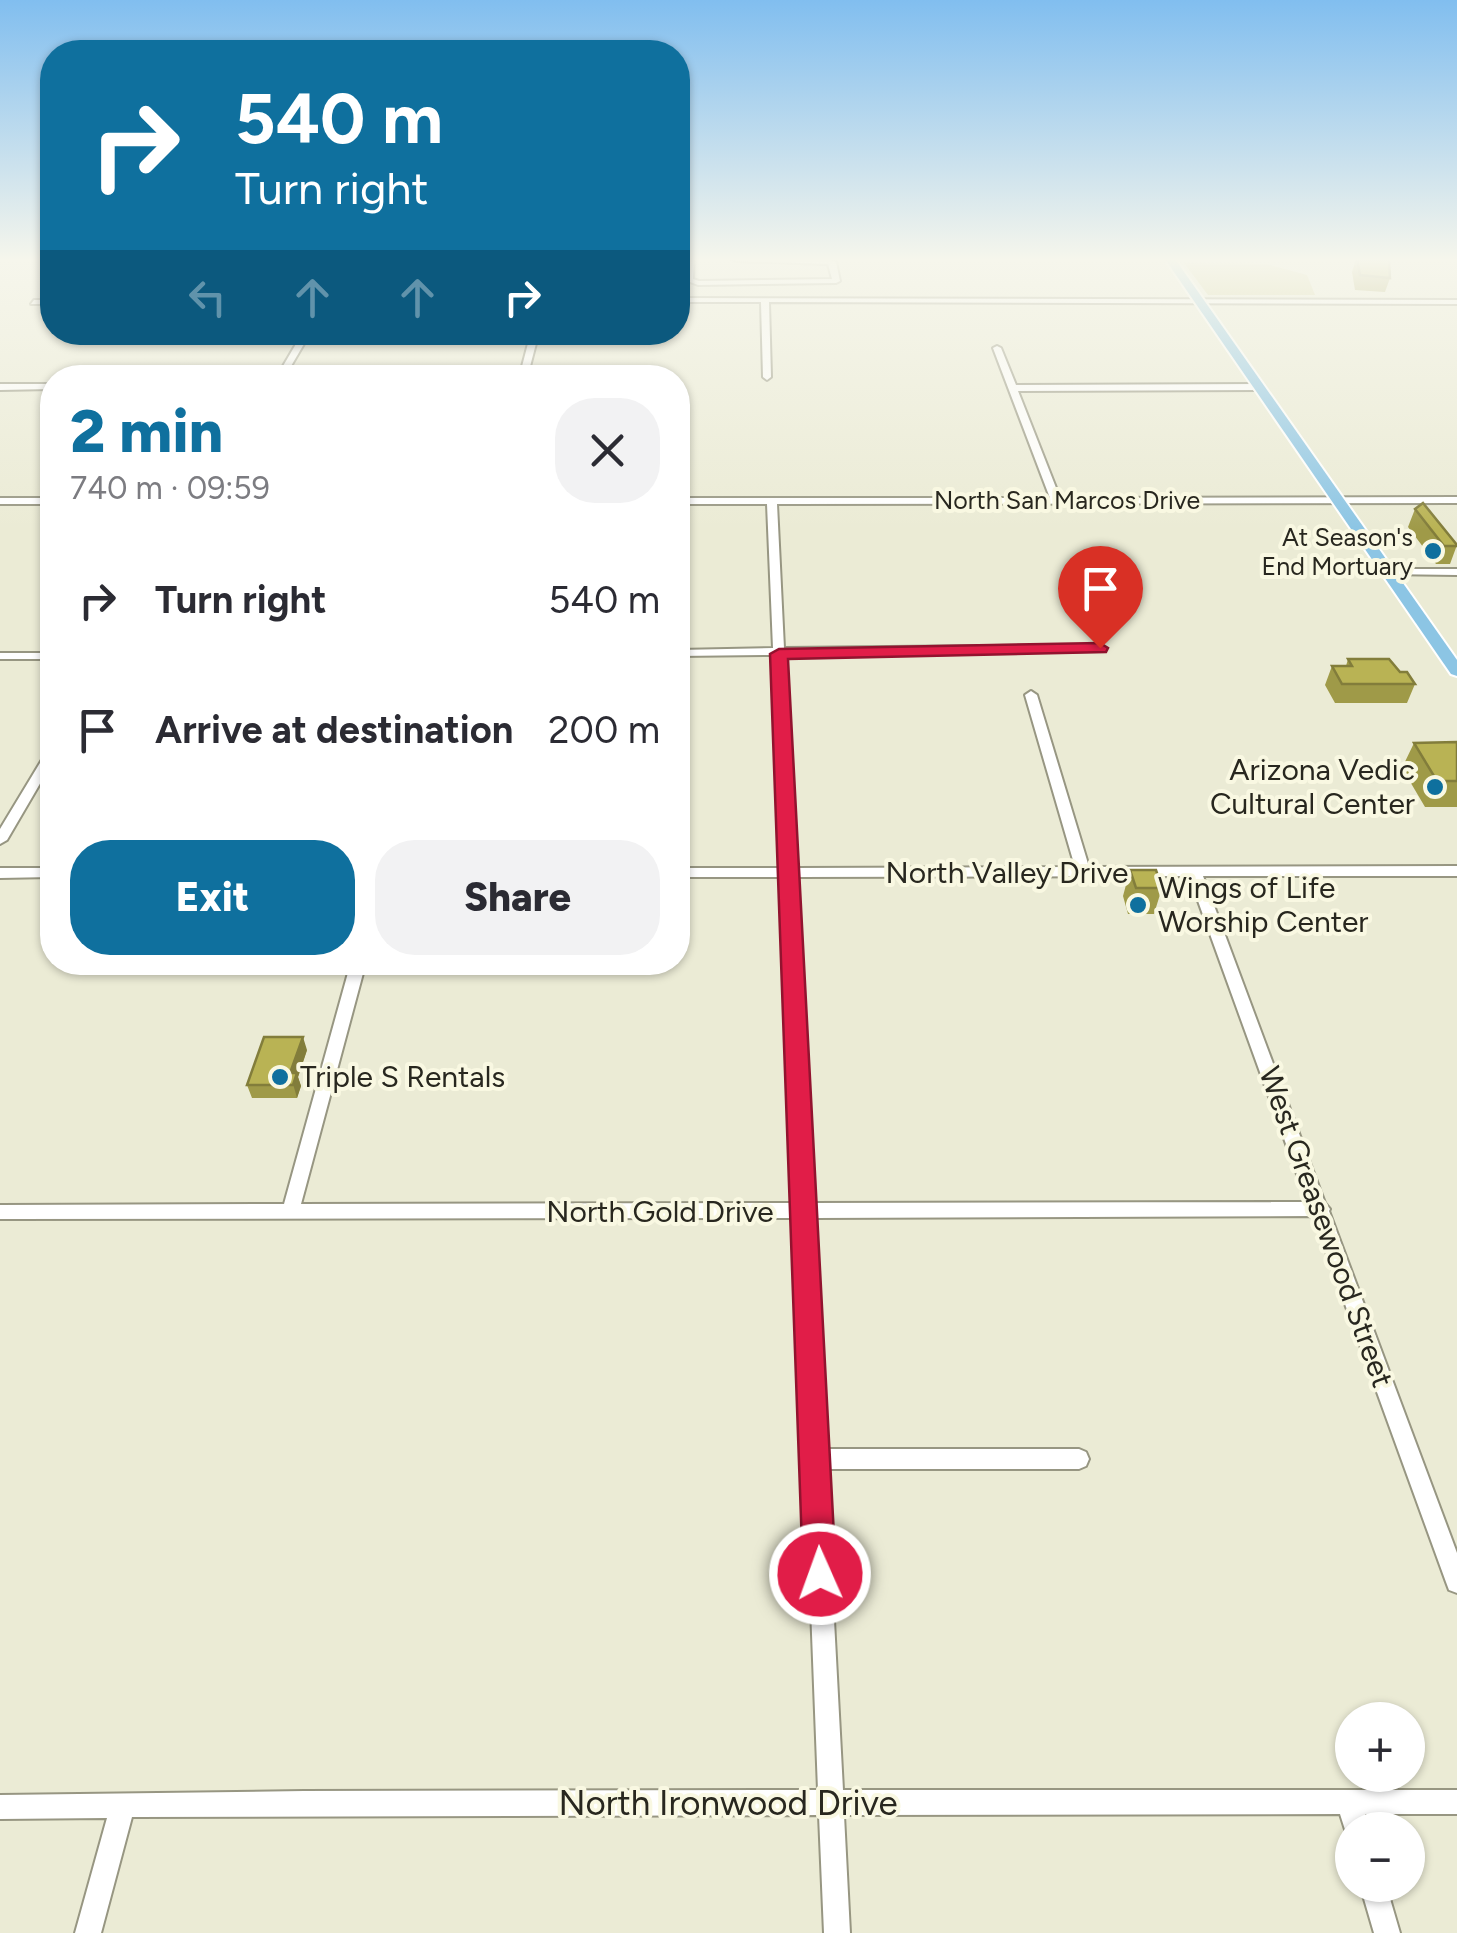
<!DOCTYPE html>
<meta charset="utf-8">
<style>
:root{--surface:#fff;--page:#f2f2f3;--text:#2b2b33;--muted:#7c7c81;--accent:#0f709e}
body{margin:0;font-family:Figtree,sans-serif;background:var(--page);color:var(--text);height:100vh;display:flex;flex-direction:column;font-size:38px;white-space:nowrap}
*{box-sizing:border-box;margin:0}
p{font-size:32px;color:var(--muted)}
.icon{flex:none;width:55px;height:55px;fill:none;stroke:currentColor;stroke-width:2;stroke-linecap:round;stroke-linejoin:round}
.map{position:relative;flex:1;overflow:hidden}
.drawer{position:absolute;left:40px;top:365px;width:650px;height:610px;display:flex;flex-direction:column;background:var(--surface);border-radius:40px;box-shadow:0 2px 8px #0004}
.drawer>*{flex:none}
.guide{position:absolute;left:40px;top:40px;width:650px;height:305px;border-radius:40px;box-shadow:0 2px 8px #0004;background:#0f709e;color:#fff;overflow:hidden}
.buttons{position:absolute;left:1335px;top:1702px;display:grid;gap:20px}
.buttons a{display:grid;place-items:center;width:90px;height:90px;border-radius:50%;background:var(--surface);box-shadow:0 2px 8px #0004;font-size:50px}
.pin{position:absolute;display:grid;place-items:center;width:85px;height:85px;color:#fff;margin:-102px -42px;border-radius:50% 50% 50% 0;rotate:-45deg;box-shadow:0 0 10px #0007}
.pin .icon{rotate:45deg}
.me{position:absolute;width:110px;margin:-55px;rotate:358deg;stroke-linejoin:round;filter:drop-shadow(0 0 8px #0008)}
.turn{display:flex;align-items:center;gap:35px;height:210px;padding:0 30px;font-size:45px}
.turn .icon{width:130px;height:130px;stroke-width:2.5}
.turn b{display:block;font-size:70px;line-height:85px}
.lanes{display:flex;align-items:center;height:95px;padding:0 30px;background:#0003;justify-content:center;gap:50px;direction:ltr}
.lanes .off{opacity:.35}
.round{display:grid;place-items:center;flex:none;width:105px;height:105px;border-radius:40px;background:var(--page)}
.overview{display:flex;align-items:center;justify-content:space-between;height:170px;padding:0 30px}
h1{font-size:60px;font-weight:800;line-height:75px;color:var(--accent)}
.button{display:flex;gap:20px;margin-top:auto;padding:20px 30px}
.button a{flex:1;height:115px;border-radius:40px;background:var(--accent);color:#fff;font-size:40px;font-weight:800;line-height:115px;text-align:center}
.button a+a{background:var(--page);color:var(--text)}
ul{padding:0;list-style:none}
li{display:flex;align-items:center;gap:30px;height:130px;padding:0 30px}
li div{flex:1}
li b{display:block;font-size:38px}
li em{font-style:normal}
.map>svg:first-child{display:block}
</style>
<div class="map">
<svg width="1457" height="1933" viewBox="0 0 1457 1933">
<rect width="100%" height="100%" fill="#ebebd5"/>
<path fill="#cecb89" d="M 1184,263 L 1266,264 L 1307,275 L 1315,295 L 1208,295 Z"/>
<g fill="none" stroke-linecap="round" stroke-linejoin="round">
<defs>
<path id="minor" d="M 686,259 L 694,259 L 693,279 L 699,281 L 832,279 L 828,264 L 736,261 L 732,259 C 763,259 808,253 836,262 L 840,281 L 836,283 L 698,285 L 685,280 Z
M 678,298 L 1457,300 L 1457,304 L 769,302 L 771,377 L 767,380 L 763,377 L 761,302 L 678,302 Z
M 34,300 L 52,300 L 52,304 L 31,304 Z
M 303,332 L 311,332 L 284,378 L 276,378 Z
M 531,332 L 539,332 L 527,378 L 519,378 Z
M 997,346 L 1001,348 L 1016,385 L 1259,384 L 1263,387 L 1259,390 L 1018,391 L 1060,498 L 1457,497 L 1457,503 L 777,504 L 784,648 L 1099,645 L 1105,648 L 1099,651 L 785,655 L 796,868 L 1075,867 L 1025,695 L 1031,691 L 1037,695 L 1089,867 L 1457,866 L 1457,876 L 1203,876 L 1325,1203 L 1330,1209 L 1329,1211 L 1457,1553 L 1457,1593 L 1449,1590 L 1446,1582 L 1313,1216 L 813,1218 L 825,1449 L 1079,1449 L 1086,1452 L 1089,1459 L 1086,1466 L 1079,1469 L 826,1469 L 843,1790 L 1457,1790 L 1457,1814 L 1365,1814 L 1369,1830 L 1352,1830 L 1352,1840 L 1348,1839 L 1340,1814 L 844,1815 L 850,1933 L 824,1933 L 819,1815 L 132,1817 L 101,1933 L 75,1933 L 107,1818 L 0,1819 L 0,1795 L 304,1791 L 818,1790 L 796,1218 L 0,1219 L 0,1205 L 284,1204 L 351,962 L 366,962 L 301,1204 L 795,1203 L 782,877 L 678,877 L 678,868 L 782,868 L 773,655 L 678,656 L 678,650 L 773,648 L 767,504 L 678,504 L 678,498 L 1050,498 L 993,348 ZM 1189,876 L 1307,1202 L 813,1203 L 796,877 Z
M 0,384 L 52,384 L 52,389 L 0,390 Z
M 0,498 L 52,498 L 52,504 L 0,504 Z
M 1388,569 L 1457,569 L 1457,575 L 1384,574 L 1384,570 Z
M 0,653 L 52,653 L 52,659 L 0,659 Z
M 52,749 L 52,763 L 7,840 L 0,844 L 0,829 L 46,753 Z
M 0,868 L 52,868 L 52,877 L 0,878 Z
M 1360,1885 L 1386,1885 L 1400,1933 L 1374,1933 Z"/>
<path id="major" d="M 1165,259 L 1175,259 L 1457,660 L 1457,676 L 1451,674 Z"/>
</defs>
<use href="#minor" stroke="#979682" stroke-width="4"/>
<use href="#major" stroke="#fff" stroke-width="4"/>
<use href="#minor" fill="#fff" fill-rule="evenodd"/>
<use href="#major" fill="#8cc5e4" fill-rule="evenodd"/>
</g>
<path fill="#9f9a48" d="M 1356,259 L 1389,260 L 1390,278 L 1385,292 L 1355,290 L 1352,272 Z
M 1415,509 L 1457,545 L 1450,564 L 1436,564 L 1408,527 Z
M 1348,659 L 1400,672 L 1415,684 L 1407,703 L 1335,703 L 1325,685 L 1332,666 L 1346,666 Z
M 1457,742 L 1457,807 L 1425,807 L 1402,768 L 1414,743 Z
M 1130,870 L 1162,888 L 1154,914 L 1128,914 L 1123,896 Z
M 307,1050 L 298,1077 L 301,1086 L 297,1098 L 252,1098 L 247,1085 Z"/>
<path fill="#827d3b" d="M 303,1037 L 307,1050 L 298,1077 L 301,1086 L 297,1098 L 290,1073 Z"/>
<path fill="#b9b354" stroke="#827d3b" stroke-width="2.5" d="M 1357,259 L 1389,260 L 1390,278 L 1360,275 Z
M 1423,503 L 1457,545 L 1457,546 L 1444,546 L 1415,509 Z
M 1348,659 L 1389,659 L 1400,672 L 1407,672 L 1415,684 L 1342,684 L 1332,666 L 1352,666 Z
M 1457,742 L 1457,781 L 1437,781 L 1414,743 Z
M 1130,870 L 1156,870 L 1162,888 L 1136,888 Z
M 264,1037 L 303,1037 L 290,1073 L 297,1073 L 293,1085 L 247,1085 Z"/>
<linearGradient id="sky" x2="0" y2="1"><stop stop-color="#81beef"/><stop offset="0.49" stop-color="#f6f6ec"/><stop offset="1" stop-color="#f6f6ec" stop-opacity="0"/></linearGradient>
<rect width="1457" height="530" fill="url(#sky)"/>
<path fill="#e11d48" stroke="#92132f" stroke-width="2.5" d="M 1100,643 L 1108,648 L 1106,652 L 788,659 L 836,1574 L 831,1586 L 820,1591 L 808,1586 L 803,1574 L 770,654 L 779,649 Z"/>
<g fill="#0f709e" stroke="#f9f8e2" stroke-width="4">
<circle cx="1433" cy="551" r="10"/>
<circle cx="1435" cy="787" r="10"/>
<circle cx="1138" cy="905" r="10"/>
<circle cx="280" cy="1077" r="10"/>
</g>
<g text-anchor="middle" stroke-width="8" stroke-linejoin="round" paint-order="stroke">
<g font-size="25" fill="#28271f" stroke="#f9f8e2">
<text x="1067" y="509">North San Marcos Drive</text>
</g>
<g font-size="25" fill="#28271f" stroke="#f9f8e2" text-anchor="end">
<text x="1413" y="546">At Season's<tspan x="1413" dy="29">End Mortuary</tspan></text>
</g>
<g font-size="30" fill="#28271f" stroke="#f9f8e2" text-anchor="start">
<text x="1415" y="780" text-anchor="end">Arizona Vedic<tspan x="1415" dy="34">Cultural Center</tspan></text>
<text x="1158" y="898">Wings of Life<tspan x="1158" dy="34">Worship Center</tspan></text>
<text x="300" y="1087">Triple S Rentals</text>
</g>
<g font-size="30" fill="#28271f" stroke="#f9f8e2">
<text x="1007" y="883">North Valley Drive</text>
<text x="660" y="1222">North Gold Drive</text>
<text transform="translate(1326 1227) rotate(70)" y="10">West Greasewood Street</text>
</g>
<g font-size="35" fill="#28271f" stroke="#f9f8e2">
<text x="728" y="1815">North Ironwood Drive</text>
</g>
</g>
</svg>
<div class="buttons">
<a>+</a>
<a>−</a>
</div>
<div class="pin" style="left:1100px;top:648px;background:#d93025"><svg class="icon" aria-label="arrive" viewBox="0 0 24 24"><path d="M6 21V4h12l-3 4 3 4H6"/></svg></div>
<svg class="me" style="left:820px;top:1574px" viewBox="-20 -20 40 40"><circle r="17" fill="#e11d48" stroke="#fff" stroke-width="3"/><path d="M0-11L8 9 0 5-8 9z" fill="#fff"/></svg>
<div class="guide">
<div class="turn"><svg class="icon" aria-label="right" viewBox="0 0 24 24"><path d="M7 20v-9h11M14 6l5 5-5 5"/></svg><div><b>540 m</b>Turn right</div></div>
<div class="lanes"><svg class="icon off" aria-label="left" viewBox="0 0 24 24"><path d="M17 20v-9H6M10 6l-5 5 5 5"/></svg><svg class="icon off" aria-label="ahead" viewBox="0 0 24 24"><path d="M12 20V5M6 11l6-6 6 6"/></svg><svg class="icon off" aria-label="ahead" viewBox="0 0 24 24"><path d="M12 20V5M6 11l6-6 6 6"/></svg><svg class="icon" aria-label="right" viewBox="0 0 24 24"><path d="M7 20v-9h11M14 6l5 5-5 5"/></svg></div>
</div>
<section class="drawer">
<div class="overview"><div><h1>2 min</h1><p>740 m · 09:59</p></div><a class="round"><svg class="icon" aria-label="close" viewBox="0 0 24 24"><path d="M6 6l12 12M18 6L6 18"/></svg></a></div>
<ul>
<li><svg class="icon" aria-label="right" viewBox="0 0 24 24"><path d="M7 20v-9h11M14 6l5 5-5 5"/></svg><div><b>Turn right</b></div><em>540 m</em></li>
<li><svg class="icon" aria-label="arrive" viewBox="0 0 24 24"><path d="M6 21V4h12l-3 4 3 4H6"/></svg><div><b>Arrive at destination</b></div><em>200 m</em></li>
</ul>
<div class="button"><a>Exit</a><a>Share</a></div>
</section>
</div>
